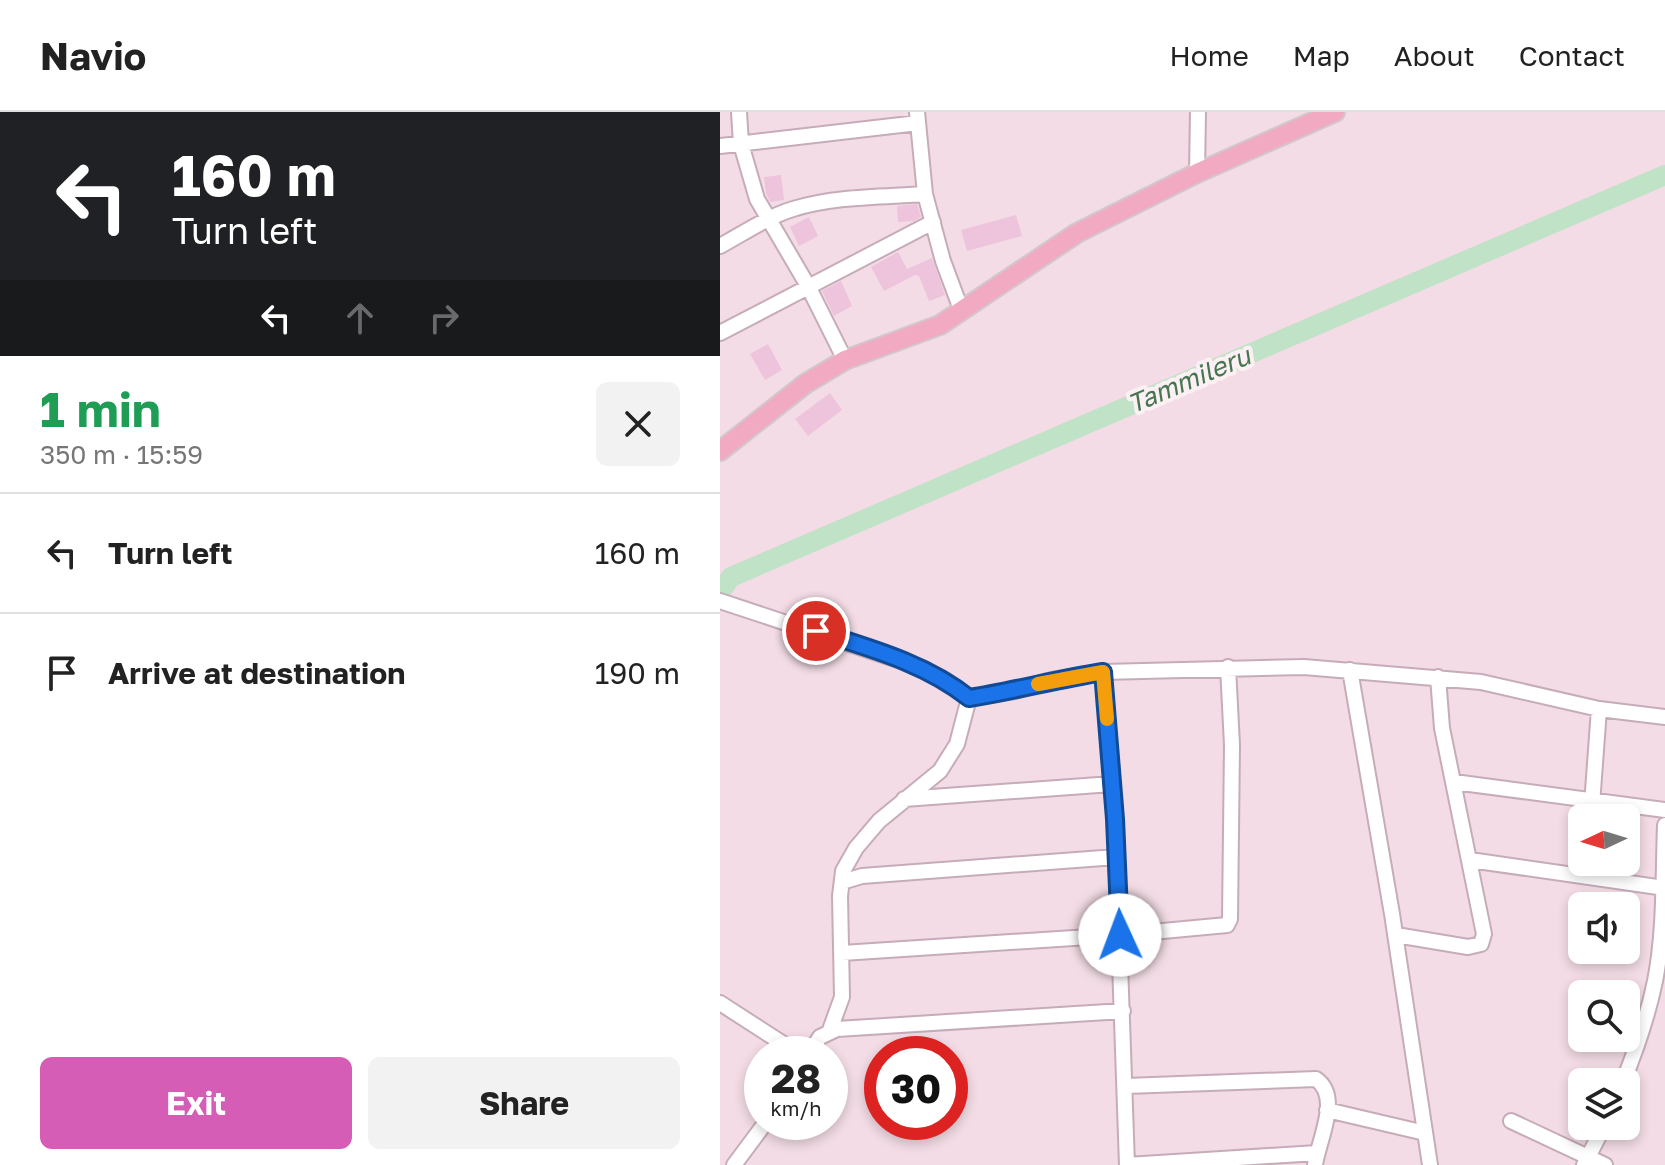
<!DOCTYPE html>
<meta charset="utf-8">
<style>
:root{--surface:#fff;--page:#f2f2f2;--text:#222;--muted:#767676;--line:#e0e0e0;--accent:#d65db5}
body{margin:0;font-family:"Golos Text",sans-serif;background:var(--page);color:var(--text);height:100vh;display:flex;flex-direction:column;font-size:30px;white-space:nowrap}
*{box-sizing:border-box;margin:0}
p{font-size:26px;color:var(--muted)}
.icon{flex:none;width:44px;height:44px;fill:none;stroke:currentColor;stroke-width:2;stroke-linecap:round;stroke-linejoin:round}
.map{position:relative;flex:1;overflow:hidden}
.sheet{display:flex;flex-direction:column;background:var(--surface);width:720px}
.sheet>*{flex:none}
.top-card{background:#202124;color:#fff;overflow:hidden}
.needle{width:52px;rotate:266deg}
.controls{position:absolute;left:848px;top:692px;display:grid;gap:16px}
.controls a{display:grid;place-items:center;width:72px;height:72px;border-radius:12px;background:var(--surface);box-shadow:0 4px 12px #0003;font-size:40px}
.speed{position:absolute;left:24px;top:924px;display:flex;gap:16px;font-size:40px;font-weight:700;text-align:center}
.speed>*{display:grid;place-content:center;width:104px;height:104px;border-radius:50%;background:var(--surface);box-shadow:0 4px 12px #0003;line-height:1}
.speed small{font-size:20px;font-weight:400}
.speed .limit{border:12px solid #d22;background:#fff;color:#111}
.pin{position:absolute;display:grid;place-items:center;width:68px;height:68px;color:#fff;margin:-34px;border:4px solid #fff;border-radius:50%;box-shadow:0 2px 8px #0007}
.me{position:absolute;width:88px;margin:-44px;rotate:358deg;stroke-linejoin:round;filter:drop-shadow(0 0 6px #0008)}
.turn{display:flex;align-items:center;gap:28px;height:168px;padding:0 40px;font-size:36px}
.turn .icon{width:104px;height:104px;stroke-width:2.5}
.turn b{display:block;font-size:56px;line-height:68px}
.lanes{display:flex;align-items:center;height:76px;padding:0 40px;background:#0003;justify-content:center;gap:40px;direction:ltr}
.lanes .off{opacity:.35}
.round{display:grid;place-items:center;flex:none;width:84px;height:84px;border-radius:12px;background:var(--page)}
.overview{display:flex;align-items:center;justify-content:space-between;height:136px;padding:0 40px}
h1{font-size:48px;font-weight:700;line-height:60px;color:#1e9e55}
.button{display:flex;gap:16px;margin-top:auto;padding:16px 40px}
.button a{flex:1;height:92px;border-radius:12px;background:var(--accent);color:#fff;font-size:32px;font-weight:700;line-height:92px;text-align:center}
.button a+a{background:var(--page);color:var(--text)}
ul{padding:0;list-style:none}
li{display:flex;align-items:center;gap:24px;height:120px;padding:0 40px;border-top:2px solid var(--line)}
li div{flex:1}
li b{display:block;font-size:30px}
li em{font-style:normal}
header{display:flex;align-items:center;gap:48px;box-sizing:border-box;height:112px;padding:0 40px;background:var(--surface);border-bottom:2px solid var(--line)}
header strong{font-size:38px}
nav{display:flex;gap:44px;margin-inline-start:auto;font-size:28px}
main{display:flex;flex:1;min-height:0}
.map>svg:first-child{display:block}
</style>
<header>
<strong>Navio</strong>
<nav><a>Home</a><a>Map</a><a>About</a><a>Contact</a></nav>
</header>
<main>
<section class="sheet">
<div class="top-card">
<div class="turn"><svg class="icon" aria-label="left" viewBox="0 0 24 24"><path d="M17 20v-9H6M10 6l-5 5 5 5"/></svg><div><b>160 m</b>Turn left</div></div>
<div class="lanes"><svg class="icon" aria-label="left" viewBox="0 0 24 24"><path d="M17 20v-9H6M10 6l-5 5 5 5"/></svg><svg class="icon off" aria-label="ahead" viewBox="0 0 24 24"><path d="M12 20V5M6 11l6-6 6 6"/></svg><svg class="icon off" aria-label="right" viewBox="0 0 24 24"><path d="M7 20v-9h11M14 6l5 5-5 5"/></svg></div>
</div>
<div class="overview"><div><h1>1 min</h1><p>350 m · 15:59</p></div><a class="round"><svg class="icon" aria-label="close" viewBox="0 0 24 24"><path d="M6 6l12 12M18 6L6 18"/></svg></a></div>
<ul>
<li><svg class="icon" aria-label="left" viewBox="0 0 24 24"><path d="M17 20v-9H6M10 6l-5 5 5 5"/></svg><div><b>Turn left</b></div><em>160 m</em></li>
<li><svg class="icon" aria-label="arrive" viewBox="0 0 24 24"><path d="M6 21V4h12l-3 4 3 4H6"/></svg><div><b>Arrive at destination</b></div><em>190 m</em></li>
</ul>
<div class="button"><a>Exit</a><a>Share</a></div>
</section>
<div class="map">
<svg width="945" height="1053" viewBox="0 0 945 1053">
<rect width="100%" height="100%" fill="#faeaef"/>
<path fill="#f3dce5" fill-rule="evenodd" d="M 0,0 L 945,0 L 945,1053 L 0,1053 ZM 862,706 L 906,706 L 906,750 L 862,750 ZM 862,794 L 906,794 L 906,838 L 862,838 ZM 862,882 L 906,882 L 906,926 L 862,926 ZM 42,942 L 110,942 L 110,1010 L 42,1010 ZM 162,942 L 230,942 L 230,1010 L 162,1010 ZM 862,970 L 906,970 L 906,1014 L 862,1014 Z"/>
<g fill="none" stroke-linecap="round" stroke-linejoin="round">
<path stroke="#c0e2c7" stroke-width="20" d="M 0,480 L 11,465 L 945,63"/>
</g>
<path fill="#edc4db" d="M 61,63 L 64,88 L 50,90 L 46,81 L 44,65 Z
M 197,92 L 201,105 L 194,109 L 178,110 L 177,94 Z
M 296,103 L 302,124 L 247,139 L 241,118 Z
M 89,105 L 98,124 L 79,134 L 70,115 Z
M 178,140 L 187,157 L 212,146 L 225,183 L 209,189 L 199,164 L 195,163 L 164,179 L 151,155 Z
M 121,169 L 132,194 L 114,204 L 102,179 Z
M 48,232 L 62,258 L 45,268 L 30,242 Z
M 110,281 L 122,298 L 88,324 L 75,307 Z"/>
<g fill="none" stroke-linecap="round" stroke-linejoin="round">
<defs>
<path id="minor" d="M 19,0 L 21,32 L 37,87 L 88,174 L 125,248
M 197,0 L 205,82 L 223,149 L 242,200
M 0,34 L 198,11
M 477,61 L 478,0
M 0,134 C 24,121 47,105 73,97 C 115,84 162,85 205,82
M 0,221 L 213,110
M 0,489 L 202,556 L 227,569 L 249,586 L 294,579 L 332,568 L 383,560 L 584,555 L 761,570 L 879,597 L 945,605
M 630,558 L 672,802 L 710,1053
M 383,560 L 395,707 L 407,1053
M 734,670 L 945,698
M 184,687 L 392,672
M 871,706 L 879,597
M 750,748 L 945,776
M 122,770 L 142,764 L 396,745
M 676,823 L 748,835 L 761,832 L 764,822 L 722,616 L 718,565
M 122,841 L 400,823 L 507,813 L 510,807 L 512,633 L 508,555
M 0,891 L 79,942
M 110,918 L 122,885 L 120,784 L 123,759 L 136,736 L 159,709 L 220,659 L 237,632 L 249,586
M 89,942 L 100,925 L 117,917 L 403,899
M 903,970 C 916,938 928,903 935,869 C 945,818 943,764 945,713
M 406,974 L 596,967 C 622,985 598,1029 595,1053
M 607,998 L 705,1021
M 791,1009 L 885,1053
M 14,1053 L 46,1010
M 407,1053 L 597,1041
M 864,1053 L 884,1014"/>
<path id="major" d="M 0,339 L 85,272 L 125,248 L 220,213 L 357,121 L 477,61 L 615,0"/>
</defs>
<use href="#minor" stroke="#c6acb9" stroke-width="18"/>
<use href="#major" stroke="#d2c7cd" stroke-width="22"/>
<use href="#minor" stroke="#fff" stroke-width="14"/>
<use href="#major" stroke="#f1aac1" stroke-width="18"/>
</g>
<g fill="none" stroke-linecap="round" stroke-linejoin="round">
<defs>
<path id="route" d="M 96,519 C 149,536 205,551 249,586 C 294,579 338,567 383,560 L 395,707 L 400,823"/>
</defs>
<use href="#route" stroke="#114b97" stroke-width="20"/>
<use href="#route" stroke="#1a73e8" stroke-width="14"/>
<path stroke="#f59e0b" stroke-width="14" d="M 318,572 L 383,560 L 387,607"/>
</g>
<g text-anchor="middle" stroke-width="8" stroke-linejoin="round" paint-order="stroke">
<g font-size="26" font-style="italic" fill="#45764f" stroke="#fdf0f4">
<text transform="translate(469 268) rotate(-23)" y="9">Tammileru</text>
</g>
</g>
</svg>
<div class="controls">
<a><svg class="needle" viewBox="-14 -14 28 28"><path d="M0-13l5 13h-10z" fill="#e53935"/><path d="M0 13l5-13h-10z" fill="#767676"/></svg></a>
<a><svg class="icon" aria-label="sound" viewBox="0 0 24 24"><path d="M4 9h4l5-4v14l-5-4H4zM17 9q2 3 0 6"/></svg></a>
<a><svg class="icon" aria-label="search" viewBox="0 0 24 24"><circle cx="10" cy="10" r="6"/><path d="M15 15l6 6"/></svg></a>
<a><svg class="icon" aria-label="layers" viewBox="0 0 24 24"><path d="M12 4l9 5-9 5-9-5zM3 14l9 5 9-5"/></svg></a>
</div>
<div class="speed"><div>28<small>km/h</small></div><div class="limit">30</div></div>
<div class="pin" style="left:96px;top:519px;background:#d93025"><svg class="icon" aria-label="arrive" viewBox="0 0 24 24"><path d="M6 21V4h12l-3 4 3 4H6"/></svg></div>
<svg class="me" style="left:400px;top:823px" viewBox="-20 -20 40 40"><circle r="19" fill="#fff"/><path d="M0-13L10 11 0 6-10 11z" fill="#1a73e8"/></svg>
</div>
</main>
